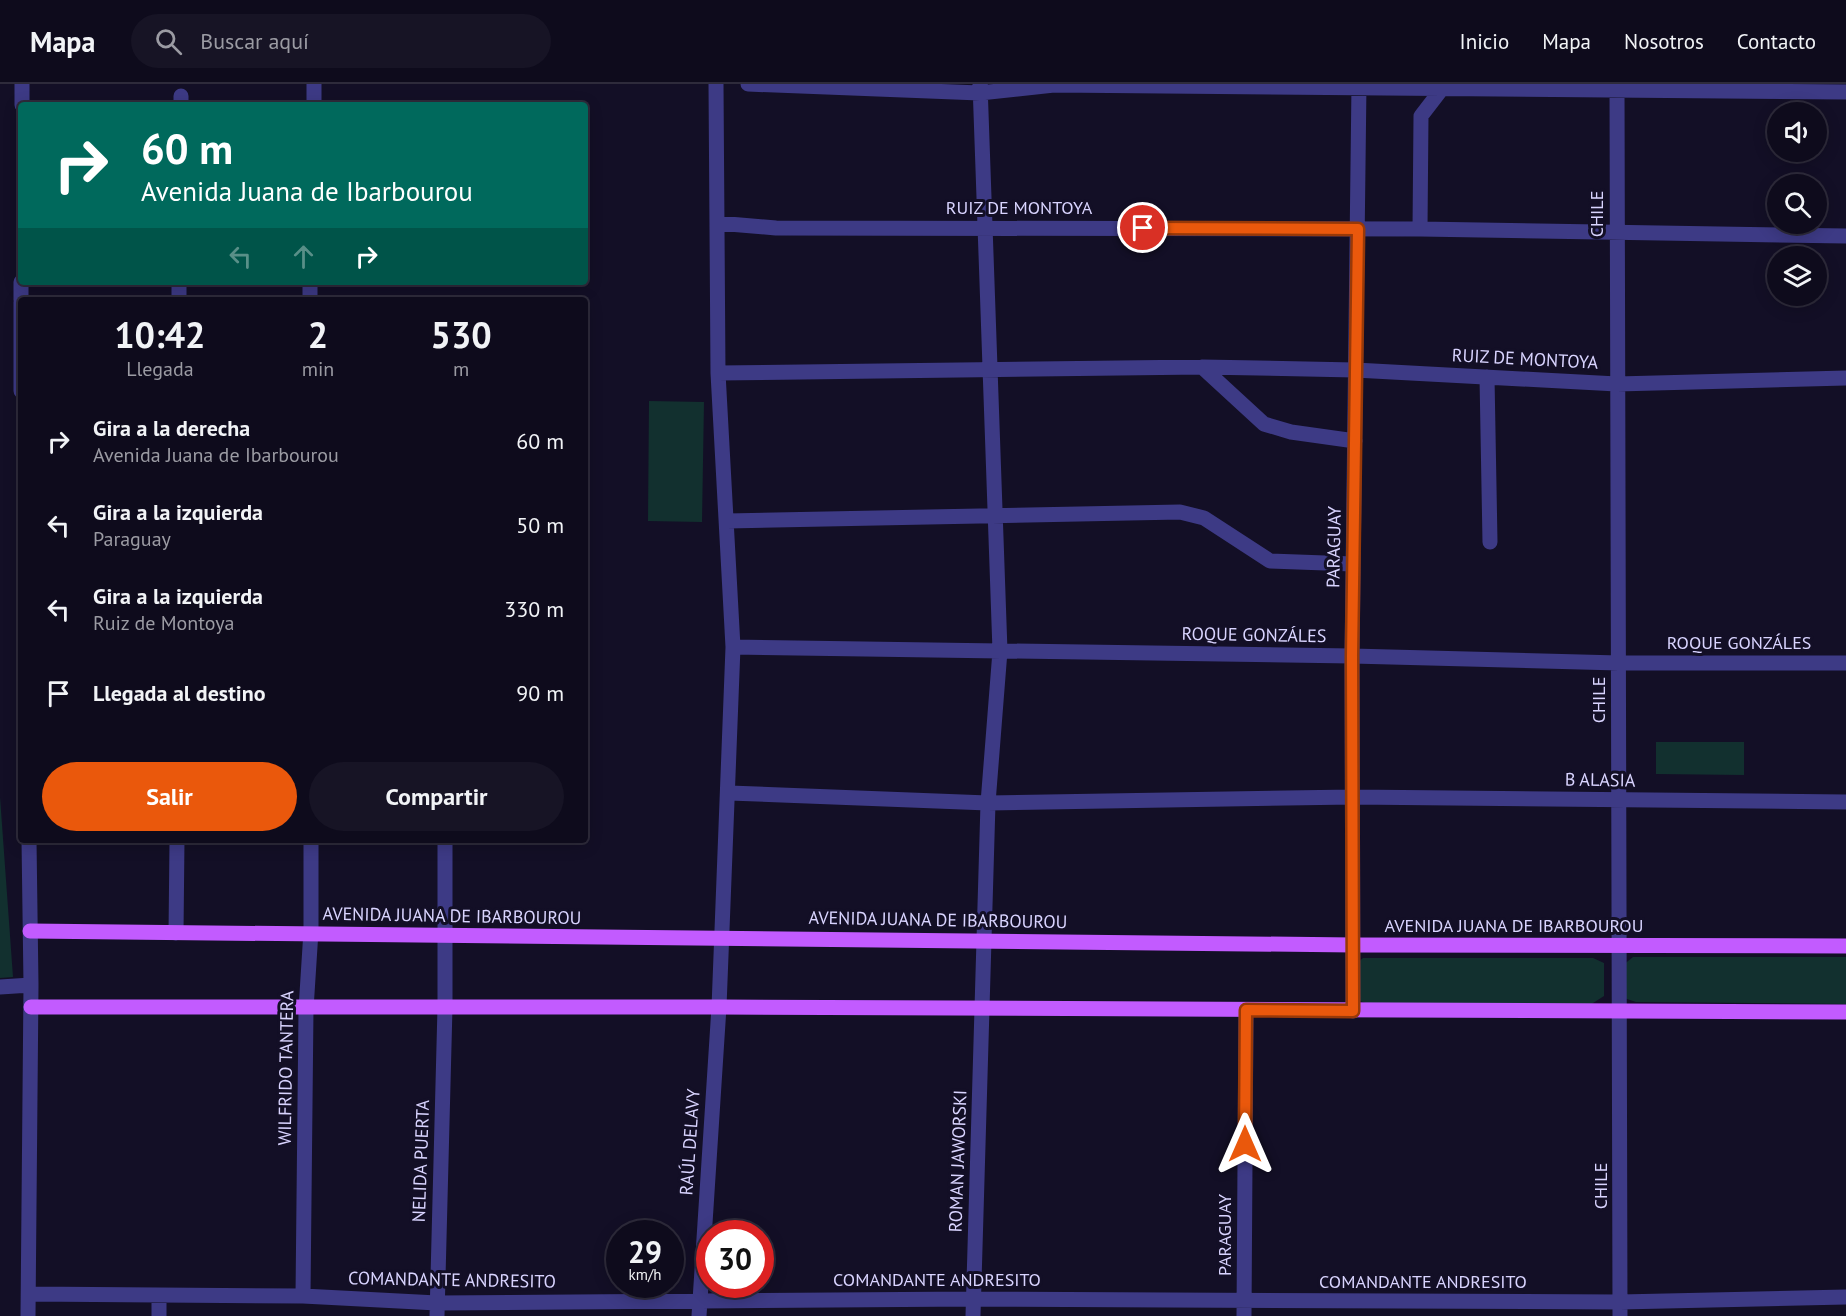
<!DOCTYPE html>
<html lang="es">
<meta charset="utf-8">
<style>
:root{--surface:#0e0b1c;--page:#171425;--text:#f1f3f6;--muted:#9b9ba3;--line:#2e2b3b;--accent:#ea580c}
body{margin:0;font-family:"PT Sans",sans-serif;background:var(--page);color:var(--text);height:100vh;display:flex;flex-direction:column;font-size:22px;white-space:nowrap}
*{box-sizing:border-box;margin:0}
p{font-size:20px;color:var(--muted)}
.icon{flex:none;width:33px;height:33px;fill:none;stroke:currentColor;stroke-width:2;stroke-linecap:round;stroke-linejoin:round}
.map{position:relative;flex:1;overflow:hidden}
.panel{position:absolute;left:18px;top:213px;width:570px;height:546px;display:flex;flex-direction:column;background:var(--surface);border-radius:6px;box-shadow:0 3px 15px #0003,0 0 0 2px var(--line)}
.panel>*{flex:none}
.top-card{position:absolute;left:18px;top:18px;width:570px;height:183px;border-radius:6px;box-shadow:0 3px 15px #0003,0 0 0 2px var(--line);background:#00695c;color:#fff;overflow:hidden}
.controls{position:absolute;left:1767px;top:18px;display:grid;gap:12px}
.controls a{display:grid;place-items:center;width:60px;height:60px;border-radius:50%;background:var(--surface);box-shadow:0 3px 15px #0003,0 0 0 2px var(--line);font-size:30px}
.speed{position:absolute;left:606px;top:1136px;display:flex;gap:12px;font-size:30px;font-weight:700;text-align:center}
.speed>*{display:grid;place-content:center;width:78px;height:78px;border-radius:50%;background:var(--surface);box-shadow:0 3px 15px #0003,0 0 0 2px var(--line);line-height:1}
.speed small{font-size:15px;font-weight:400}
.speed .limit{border:9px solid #d22;background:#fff;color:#111}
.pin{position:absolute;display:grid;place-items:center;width:51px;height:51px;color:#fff;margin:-26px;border:3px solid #fff;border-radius:50%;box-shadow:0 2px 6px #0007}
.me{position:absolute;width:66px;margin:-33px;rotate:0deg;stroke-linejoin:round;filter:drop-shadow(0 0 4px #0008)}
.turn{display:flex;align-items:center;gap:21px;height:126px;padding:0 24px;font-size:27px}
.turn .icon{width:78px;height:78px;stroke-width:2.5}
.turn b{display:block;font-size:42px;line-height:51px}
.lanes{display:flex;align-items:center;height:57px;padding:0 24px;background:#0003;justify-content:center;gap:30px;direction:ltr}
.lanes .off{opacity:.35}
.eta{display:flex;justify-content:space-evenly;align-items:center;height:102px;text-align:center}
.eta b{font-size:36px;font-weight:800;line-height:42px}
.action{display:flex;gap:12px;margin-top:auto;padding:12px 24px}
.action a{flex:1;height:69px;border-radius:36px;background:var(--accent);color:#fff;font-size:24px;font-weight:800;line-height:69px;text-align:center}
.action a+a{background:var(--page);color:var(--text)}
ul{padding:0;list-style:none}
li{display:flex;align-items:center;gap:18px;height:84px;padding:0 24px}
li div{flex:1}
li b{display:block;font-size:22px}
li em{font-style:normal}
header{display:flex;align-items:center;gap:36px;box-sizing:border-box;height:84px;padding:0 30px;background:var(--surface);border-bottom:2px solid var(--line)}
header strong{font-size:28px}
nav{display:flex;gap:33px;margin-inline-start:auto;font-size:21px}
.search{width:420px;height:54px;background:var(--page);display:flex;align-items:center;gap:15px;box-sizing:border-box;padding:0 21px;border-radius:33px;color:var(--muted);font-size:22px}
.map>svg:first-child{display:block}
</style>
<header>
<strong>Mapa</strong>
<div class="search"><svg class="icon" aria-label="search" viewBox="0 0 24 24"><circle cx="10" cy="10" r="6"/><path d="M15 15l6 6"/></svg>Buscar aquí</div>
<nav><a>Inicio</a><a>Mapa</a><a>Nosotros</a><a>Contacto</a></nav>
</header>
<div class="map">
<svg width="1846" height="1232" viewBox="0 0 1846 1232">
<rect width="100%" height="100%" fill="#130f26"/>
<path fill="#12302f" d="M 0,0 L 0,713 L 13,893 L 0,894 Z
M 649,317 L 704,318 L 702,438 L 648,437 Z
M 1656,658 L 1744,658 L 1744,691 L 1656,690 Z
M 1633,873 L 1846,873 L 1846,920 L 1636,918 L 1624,914 L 1622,882 Z
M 1363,874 L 1593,874 L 1604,879 L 1604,912 L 1590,921 L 1366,919 L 1354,915 L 1352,883 Z"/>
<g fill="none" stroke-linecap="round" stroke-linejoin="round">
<path stroke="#3d3a85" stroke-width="15" d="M 748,0 L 980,9 L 1054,1 L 1846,8
M 1617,0 L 1620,1232
M 22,21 L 22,0
M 181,21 L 181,12
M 314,21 L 314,0
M 717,139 L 776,144 L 1420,145 L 1846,152
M 1420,145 L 1421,32 L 1441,6
M 310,198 L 310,216
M 21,216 L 21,198
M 179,216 L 179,198
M 21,218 L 21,307
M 1202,283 L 1264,340 L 1291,348 L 1355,357
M 718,289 L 1202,283 L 1355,286 L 1617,300 L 1846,294
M 1487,293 L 1490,458
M 727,437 L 1180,428 L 1204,434 L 1270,477 L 1353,480
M 733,563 L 1352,572 L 1619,579 L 1846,579
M 729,709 L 988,719 L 1353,713 L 1846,718
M 176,849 L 177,756
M 0,903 L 31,901
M 1353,927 L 1352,572 L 1359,0
M 29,1210 L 303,1212 L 437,1219 L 973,1215 L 1620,1218 L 1846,1213
M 303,1212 L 306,925 L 311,847 L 311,756
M 28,1232 L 31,901 L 29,756
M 159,1232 L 159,1212
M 437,1232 L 445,923 L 445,756
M 699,1232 L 719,923 L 733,563 L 718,289 L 716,0
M 973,1232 L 988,719 L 1000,567 L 980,0
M 1244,1232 L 1246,926"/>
<path stroke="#c25bff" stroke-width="15" d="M 30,847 L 1354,861 L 1846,862
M 31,923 L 719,923 L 1846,928"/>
</g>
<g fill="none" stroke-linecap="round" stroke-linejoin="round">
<defs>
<path id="route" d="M 1143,144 L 1358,145 L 1352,572 L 1353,927 L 1246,926 L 1245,1060"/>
</defs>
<use href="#route" stroke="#983908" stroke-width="15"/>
<use href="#route" stroke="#ea580c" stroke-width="10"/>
</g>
<g text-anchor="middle" stroke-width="6" stroke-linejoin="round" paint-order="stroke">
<g font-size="18" fill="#d9d4ff" stroke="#130f26">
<text x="1019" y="130">RUIZ DE MONTOYA</text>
<text transform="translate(1597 130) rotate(-90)" y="6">CHILE</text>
<text transform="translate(1525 275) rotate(3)" y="6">RUIZ DE MONTOYA</text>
<text transform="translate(1334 463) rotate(-89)" y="6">PARAGUAY</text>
<text transform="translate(1254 551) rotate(1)" y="6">ROQUE GONZÁLES</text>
<text x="1739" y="565">ROQUE GONZÁLES</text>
<text transform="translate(1599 616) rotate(-90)" y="6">CHILE</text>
<text transform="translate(1600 696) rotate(1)" y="6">B ALASIA</text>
<text transform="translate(452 832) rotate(1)" y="6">AVENIDA JUANA DE IBARBOUROU</text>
<text transform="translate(938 836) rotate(1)" y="6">AVENIDA JUANA DE IBARBOUROU</text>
<text x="1514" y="848">AVENIDA JUANA DE IBARBOUROU</text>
<text transform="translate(286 984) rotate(-89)" y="6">WILFRIDO TANTERA</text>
<text transform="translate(690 1058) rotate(-86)" y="6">RAÚL DELAVY</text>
<text transform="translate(421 1077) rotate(-88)" y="6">NELIDA PUERTA</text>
<text transform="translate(958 1077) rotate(-88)" y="6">ROMAN JAWORSKI</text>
<text transform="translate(1601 1102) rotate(-90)" y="6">CHILE</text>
<text transform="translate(1225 1151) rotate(-90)" y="6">PARAGUAY</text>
<text transform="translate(452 1196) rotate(1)" y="6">COMANDANTE ANDRESITO</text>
<text x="937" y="1202">COMANDANTE ANDRESITO</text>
<text x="1423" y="1204">COMANDANTE ANDRESITO</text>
</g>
</g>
</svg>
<div class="controls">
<a><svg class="icon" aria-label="sound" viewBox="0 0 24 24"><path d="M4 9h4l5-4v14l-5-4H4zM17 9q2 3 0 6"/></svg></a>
<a><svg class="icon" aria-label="search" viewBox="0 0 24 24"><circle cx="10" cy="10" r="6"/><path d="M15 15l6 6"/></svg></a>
<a><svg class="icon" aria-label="layers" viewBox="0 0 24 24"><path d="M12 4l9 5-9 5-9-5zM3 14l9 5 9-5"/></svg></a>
</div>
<div class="speed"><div>29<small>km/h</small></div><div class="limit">30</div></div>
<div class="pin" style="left:1143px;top:144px;background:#d93025"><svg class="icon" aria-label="arrive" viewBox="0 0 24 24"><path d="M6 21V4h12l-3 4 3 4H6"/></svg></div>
<svg class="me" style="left:1245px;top:1060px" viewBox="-20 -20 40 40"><path d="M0-17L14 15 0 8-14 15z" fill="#ea580c" stroke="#fff" stroke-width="4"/></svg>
<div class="top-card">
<div class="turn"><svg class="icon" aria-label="right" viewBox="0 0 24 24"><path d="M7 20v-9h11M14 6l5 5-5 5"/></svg><div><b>60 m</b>Avenida Juana de Ibarbourou</div></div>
<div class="lanes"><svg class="icon off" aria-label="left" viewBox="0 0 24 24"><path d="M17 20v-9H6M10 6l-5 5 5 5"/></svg><svg class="icon off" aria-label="ahead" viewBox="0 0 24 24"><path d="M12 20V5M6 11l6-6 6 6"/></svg><svg class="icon" aria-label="right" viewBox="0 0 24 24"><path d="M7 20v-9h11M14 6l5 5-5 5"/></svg></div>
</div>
<section class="panel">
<div class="eta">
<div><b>10:42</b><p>Llegada</p></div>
<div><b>2</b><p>min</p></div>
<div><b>530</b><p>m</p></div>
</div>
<ul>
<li><svg class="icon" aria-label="right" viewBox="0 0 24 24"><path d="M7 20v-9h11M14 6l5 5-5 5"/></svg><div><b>Gira a la derecha</b><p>Avenida Juana de Ibarbourou</p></div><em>60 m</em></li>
<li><svg class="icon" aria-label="left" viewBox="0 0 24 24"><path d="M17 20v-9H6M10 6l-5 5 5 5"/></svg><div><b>Gira a la izquierda</b><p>Paraguay</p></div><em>50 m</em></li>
<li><svg class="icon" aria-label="left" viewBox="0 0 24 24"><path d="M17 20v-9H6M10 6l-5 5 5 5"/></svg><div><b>Gira a la izquierda</b><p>Ruiz de Montoya</p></div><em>330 m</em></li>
<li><svg class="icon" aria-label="arrive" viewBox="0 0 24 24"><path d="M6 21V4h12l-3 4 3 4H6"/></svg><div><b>Llegada al destino</b></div><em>90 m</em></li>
</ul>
<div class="action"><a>Salir</a><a>Compartir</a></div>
</section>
</div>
